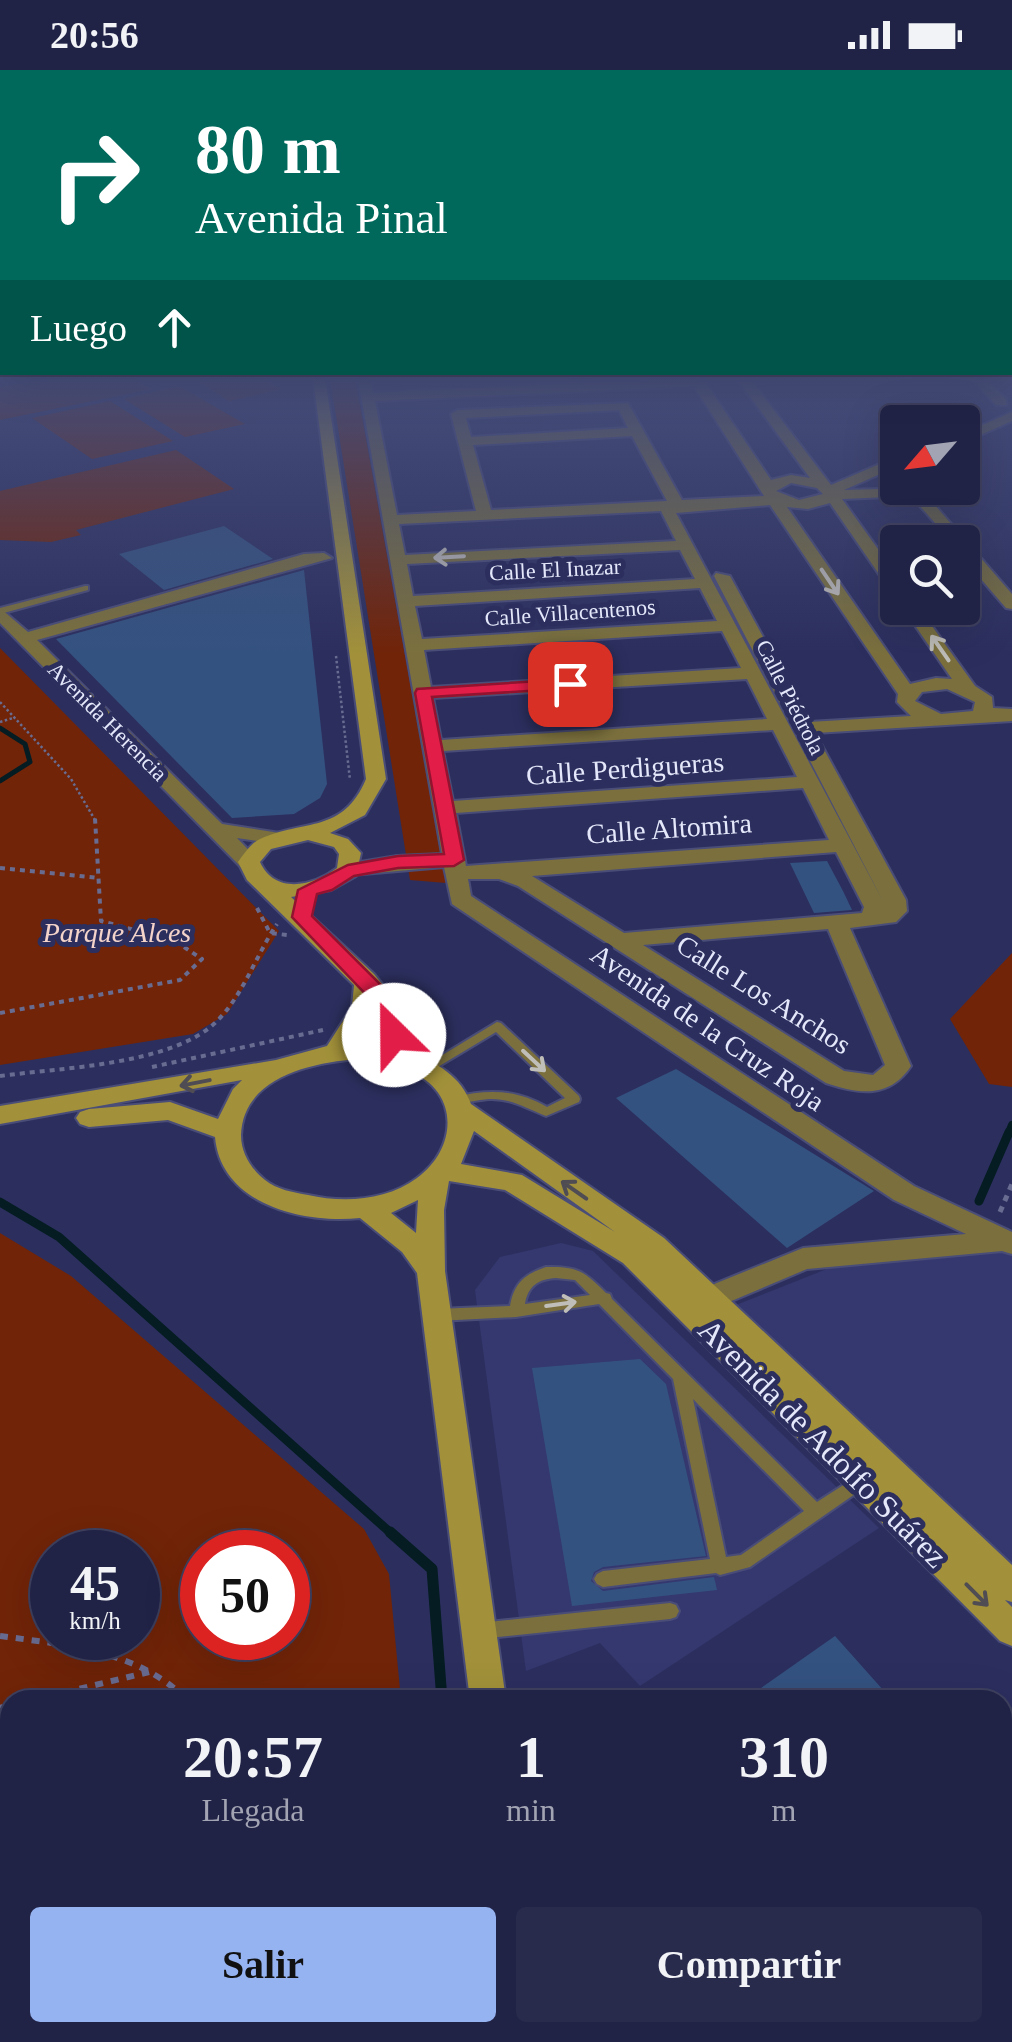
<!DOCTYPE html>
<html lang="es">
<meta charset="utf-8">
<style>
:root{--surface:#212346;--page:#292b4d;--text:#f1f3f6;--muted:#a2a4b3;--line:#3e405f;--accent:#95b2f1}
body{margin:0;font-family:"Times New Roman",serif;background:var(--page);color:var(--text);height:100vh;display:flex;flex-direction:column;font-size:38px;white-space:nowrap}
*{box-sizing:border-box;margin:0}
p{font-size:32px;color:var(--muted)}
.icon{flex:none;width:55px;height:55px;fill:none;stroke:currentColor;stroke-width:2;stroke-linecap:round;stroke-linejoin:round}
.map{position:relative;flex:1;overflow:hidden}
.drawer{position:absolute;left:0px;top:1620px;width:1012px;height:352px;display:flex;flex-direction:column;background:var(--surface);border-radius:30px 30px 0 0;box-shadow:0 10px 40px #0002,0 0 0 2px var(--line)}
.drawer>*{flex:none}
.top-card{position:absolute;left:0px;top:0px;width:1012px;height:305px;box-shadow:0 10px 40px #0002,0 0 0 2px var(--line);background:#00695c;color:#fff;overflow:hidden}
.needle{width:65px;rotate:242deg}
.buttons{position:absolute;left:880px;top:335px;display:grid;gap:20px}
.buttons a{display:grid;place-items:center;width:100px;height:100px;border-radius:10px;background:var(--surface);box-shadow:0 10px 40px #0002,0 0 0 2px var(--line);font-size:50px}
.speed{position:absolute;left:30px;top:1460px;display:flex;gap:20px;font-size:50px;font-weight:700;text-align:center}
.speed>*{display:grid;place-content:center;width:130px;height:130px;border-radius:50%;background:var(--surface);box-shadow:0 10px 40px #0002,0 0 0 2px var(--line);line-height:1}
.speed small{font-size:25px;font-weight:400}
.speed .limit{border:15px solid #d22;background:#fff;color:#111}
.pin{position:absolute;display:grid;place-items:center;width:85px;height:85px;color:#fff;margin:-42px;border-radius:20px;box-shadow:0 5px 15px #0006}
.me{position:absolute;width:110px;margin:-55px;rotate:337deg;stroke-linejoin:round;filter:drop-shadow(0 0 8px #0008)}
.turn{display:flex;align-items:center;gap:35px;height:210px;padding:0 30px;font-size:45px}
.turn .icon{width:130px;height:130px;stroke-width:2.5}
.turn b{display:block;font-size:70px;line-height:85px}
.then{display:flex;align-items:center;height:95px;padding:0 30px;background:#0003;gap:20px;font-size:38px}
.eta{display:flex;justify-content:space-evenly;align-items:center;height:170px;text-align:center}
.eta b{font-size:60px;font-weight:700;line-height:70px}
.primary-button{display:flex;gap:20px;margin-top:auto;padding:20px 30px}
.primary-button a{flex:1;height:115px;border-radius:10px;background:var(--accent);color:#111;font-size:40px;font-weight:700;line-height:115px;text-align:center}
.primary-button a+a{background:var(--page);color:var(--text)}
.status{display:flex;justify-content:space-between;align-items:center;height:70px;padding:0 50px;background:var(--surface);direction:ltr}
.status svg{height:28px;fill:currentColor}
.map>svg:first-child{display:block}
</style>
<div class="status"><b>20:56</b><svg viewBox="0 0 49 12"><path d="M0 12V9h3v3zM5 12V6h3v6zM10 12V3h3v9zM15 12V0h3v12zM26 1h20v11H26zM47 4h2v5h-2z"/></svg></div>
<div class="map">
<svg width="1012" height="1972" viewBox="0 0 1012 1972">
<rect width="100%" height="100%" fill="#2c2f5e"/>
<path fill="#34386f" d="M 561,1173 L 593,1181 L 879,1458 L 640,1616 L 600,1573 L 526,1601 L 475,1220 L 500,1187 Z
M 1004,1180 L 1012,1183 L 1012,1493 L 736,1235 L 837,1195 Z"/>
<path fill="#712408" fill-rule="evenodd" d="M 47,308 L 132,308 L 151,319 L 0,350 L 0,317 Z
M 214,308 L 260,308 L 282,319 L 229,331 L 198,311 Z
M 330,308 L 355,308 L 446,813 L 410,810 Z
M 179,316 L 245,354 L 185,367 L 124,329 Z
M 110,331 L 173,371 L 92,389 L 32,348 Z
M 176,380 L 234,419 L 76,460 L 81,465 L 51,472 L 0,470 L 0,421 Z
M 0,578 L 279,861 L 227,944 L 193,964 L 0,995 Z
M 1012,883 L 1012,1017 L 989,1014 L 950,949 Z
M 0,1163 L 71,1206 L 364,1459 L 389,1504 L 401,1630 L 10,1630 L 10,1962 L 435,1962 L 436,1972 L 0,1972 ZM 138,1482 L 138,1568 L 52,1568 L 52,1482 ZM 288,1482 L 288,1568 L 202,1568 L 202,1482 Z"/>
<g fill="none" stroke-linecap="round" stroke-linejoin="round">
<path stroke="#041c22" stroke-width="5" d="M 0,658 L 25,674 L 30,692 L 0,711"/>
<path stroke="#041c22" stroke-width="8" d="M 1008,1065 L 1012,1055"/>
<path stroke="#041c22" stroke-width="9" d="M 979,1131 L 1009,1062
M 0,1132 L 59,1167 L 393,1465"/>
<path stroke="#041c22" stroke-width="11" d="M 390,1462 L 432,1499 L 442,1630
M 465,1962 L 466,1972"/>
</g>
<path fill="#345280" d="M 224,456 L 273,489 L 164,520 L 119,484 Z
M 304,500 L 327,714 L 320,728 L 294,744 L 232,748 L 56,569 Z
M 827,791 L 843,821 L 852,840 L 814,843 L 790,793 Z
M 676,999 L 874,1121 L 787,1178 L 616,1028 Z
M 640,1289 L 666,1314 L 706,1486 L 603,1497 L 594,1502 L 591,1511 L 603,1521 L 714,1507 L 717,1520 L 572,1536 L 532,1298 Z
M 835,1566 L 892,1630 L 744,1630 Z"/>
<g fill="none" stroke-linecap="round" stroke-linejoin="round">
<defs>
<path id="lane" d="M 85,516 L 88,516 L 88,520 L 0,544 L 0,538 Z
M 497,952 L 501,953 L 579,1026 L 580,1029 L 579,1032 L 546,1046 C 526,1038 511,1028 489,1029 C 477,1030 466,1033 454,1033 L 453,1030 L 454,1027 C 488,1019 516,1019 547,1037 L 565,1028 L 496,962 L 431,1001 L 423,1001 L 421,998 Z
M 546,1197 C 577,1196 584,1201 606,1223 L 610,1224 L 612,1229 L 817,1432 L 859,1405 L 865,1407 L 867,1412 L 865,1417 L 750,1497 L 720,1505 L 716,1503 L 603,1517 L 597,1514 L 594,1509 L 597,1504 L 603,1501 L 710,1489 L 673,1309 L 599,1234 L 516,1247 L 437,1251 L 432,1249 L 430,1245 L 432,1241 L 437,1239 L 510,1236 C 514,1213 525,1204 546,1197 ZM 556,1208 L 575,1210 L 590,1225 L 525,1234 C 528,1216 538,1209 556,1208 ZM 693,1329 L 804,1441 L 741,1485 L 726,1487 Z
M 670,1533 L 676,1535 L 679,1541 L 676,1547 L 670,1549 L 479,1569 L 473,1567 L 470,1561 L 473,1555 L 479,1553 Z"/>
<path id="street" d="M 358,308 L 370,308 L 373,323 L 695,308 L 705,312 L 771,410 L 791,405 L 810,408 L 740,313 L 751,310 L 831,415 L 898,386 L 898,396 L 844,420 L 920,418 L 1012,524 L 1012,539 L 1006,538 L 962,487 L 962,472 L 952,472 L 911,426 L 842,429 L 898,507 L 898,524 L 892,523 L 830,433 L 808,439 L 787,437 L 910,614 L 936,608 L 952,609 L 903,538 L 919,538 L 975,616 L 992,627 L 993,638 L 1012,639 L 1012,651 L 815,663 L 906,830 L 907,841 L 896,852 L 850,858 L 911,996 C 889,1029 859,1024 826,1013 L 518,816 L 499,809 L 468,809 L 471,826 L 914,1116 L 1012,1162 L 1012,1184 L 1002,1181 L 807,1199 L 722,1235 L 712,1238 L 702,1235 L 697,1227 L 702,1219 L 803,1178 L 966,1164 L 894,1130 L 452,834 L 444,797 L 340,806 L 337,801 L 340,796 L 348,794 L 397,786 L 442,784 ZM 694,316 L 764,426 L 682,430 L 628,333 L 458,340 L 451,344 L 476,441 L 397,445 L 375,331 ZM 619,340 L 628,358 L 471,367 L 466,348 ZM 632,366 L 667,431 L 491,440 L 473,375 ZM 791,413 L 817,418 L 823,424 L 799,430 L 776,421 ZM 770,435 L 898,624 L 897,632 L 911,646 L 809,652 L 730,506 L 716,503 L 714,506 L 884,833 L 676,443 ZM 661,441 L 676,471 L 405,485 L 399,454 ZM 680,480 L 695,509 L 413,526 L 407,494 ZM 700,518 L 717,551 L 422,569 L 415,536 ZM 722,561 L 741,598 L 431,617 L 424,580 ZM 747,609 L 767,649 L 441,670 L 433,628 ZM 947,619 L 975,632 L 973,641 L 941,644 L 915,631 L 922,622 ZM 773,660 L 797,707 L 453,731 L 443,681 ZM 803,718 L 829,770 L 466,796 L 456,743 ZM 836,782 L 864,837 L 862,843 L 624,863 L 532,806 ZM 828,859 L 885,995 L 873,1005 L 844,1001 L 643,875 Z
M 971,308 L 984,308 L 1006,329 L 1006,335 L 996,335 Z
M 1012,342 L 1012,351 L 962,373 L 962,364 Z
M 304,484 L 324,483 L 332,488 L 37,570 L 222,754 L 286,764 L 290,768 L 279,774 L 237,768 L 260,792 L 249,798 L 241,797 L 0,553 L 0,538 L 28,562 Z"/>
<path id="secondary" d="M 313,308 L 325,308 L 386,709 L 365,745 L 330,763 L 348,769 L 361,783 L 356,806 L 331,820 L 291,827 L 374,904 L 391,925 L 410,985 C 436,990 462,1008 471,1034 L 664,1168 L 1012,1495 L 1012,1532 L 1005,1530 L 1012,1537 L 1012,1576 L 1000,1571 L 623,1193 L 505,1120 L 449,1111 L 444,1140 L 445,1201 L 506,1630 L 470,1630 L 417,1203 L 402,1182 L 360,1148 C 304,1154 221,1135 215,1067 L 168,1050 L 89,1057 L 80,1054 L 76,1048 L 80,1042 L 89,1039 L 170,1032 L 218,1049 L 233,1019 L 242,1010 L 0,1054 L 0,1036 L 276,990 L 327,976 L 352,937 L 354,915 L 247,810 L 238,792 C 244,784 251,773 260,769 C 304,749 343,764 366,709 ZM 308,770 L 334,777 L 339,784 L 337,798 C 313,816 275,825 260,792 L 271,779 ZM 374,941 L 384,979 L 354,973 ZM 357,989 C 374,993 393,994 409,1001 C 460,1021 458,1078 417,1108 C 386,1131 343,1133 308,1125 C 292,1122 278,1120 265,1110 C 251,1099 241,1083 241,1065 C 243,1007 311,993 357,989 ZM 474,1061 L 615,1162 L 522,1105 L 461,1094 ZM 418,1130 L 416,1163 L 391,1143 Z
M 512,1962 L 554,1962 L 555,1972 L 513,1972 Z"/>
</defs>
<use href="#lane" stroke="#4a4d77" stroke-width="4"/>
<use href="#street" stroke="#4a4d77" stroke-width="4"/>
<use href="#secondary" stroke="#4a4d77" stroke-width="4"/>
<path stroke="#696c91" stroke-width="2.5" stroke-dasharray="2.5 2.5" stroke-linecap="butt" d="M 336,586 L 350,710
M 0,632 L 71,709 L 95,750
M 0,652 L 13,648"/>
<path stroke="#696c91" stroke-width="4" stroke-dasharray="5 5" stroke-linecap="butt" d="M 0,798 L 99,808
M 257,838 L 270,863 L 287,865
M 0,943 L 180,910 L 202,889 L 175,871 L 101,851 L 95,748
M 152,997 L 323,960
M 0,1006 C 59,998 172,995 216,952 C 243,926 256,885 277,854"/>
<path stroke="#696c91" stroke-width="5" stroke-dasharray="6 6" stroke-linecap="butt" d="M 1000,1142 L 1012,1114"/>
<path stroke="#696c91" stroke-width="6" stroke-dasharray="8 8" stroke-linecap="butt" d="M 0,1566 C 66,1575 138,1580 187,1630
M 33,1630 L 149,1602
M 0,1638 L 10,1635
M 226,1962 L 226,1972"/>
<use href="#lane" fill="#7b703d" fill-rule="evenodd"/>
<use href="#street" fill="#7b703d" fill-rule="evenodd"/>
<use href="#secondary" fill="#a2913a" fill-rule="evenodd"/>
</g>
<defs><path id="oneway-shaft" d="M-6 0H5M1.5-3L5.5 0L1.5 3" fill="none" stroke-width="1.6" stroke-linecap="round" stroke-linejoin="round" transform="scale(2.5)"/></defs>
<g stroke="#c0beb8">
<use href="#oneway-shaft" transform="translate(449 487) rotate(177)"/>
<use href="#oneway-shaft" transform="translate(830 512) rotate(56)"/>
<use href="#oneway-shaft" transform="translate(940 578) rotate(-125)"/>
<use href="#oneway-shaft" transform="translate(534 991) rotate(43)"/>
<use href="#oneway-shaft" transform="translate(561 1234) rotate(-8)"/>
</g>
<g stroke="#4f4c53">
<use href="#oneway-shaft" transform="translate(195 1013) rotate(169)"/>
<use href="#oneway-shaft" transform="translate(574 1120) rotate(-145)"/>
<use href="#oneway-shaft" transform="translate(977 1525) rotate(45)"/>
</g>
<linearGradient id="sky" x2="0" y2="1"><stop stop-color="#181a34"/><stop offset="0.53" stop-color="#454d79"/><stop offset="1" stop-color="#454d79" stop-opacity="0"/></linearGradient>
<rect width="1012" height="584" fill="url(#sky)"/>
<path fill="#e11d48" stroke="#92132f" stroke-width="2.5" d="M 570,609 L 576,610 L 576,618 L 432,627 L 464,790 L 454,796 L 398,798 L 354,806 L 332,820 L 317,824 L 312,846 L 391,925 L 405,965 L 394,972 L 386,970 L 373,932 L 292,847 L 298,820 L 348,795 L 398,786 L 444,784 L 415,623 L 417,619 Z"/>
<g text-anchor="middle" stroke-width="10" stroke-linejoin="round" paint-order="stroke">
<g font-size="22" fill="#e5e8fa" stroke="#2c2f5e">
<text transform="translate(555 499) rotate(-3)" y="8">Calle El Inazar</text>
<text transform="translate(570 542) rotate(-4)" y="8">Calle Villacentenos</text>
<text transform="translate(791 627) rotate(63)" y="8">Calle Piédrola</text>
<text transform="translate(108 651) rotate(45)" y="8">Avenida Herencia</text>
</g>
<g font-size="28" fill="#e5e8fa" stroke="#2c2f5e">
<text transform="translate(625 698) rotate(-4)" y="10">Calle Perdigueras</text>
<text transform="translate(669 758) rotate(-4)" y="10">Calle Altomira</text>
<text transform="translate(764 924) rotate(32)" y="10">Calle Los Anchos</text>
<text transform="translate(708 957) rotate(34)" y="10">Avenida de la Cruz Roja</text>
</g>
<g font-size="28" font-style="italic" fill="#f4d4ca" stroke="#2c2f5e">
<text x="117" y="872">Parque Alces</text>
</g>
<g font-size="32" fill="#e5e8fa" stroke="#2c2f5e">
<text transform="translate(823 1373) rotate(45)" y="11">Avenida de Adolfo Suárez</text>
</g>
</g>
</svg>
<div class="buttons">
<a><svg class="needle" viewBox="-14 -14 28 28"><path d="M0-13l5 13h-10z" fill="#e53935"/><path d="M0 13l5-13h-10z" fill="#a2a4b3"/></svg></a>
<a><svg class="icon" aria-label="search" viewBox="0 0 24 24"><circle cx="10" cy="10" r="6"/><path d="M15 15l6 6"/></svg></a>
</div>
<div class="speed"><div>45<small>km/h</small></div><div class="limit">50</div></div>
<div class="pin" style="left:570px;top:614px;background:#d93025"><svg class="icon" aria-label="arrive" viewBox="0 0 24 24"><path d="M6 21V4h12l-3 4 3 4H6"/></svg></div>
<svg class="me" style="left:394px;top:965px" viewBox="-20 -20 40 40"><circle r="19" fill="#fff"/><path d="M0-13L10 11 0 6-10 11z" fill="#e11d48"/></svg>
<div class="top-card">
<div class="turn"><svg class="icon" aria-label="right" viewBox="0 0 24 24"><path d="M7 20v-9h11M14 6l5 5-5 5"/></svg><div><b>80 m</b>Avenida Pinal</div></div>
<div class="then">Luego<svg class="icon" aria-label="ahead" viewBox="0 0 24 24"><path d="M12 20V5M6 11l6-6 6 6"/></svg></div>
</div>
<section class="drawer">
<div class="eta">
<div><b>20:57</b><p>Llegada</p></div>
<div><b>1</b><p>min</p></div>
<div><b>310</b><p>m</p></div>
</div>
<div class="primary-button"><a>Salir</a><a>Compartir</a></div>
</section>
</div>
